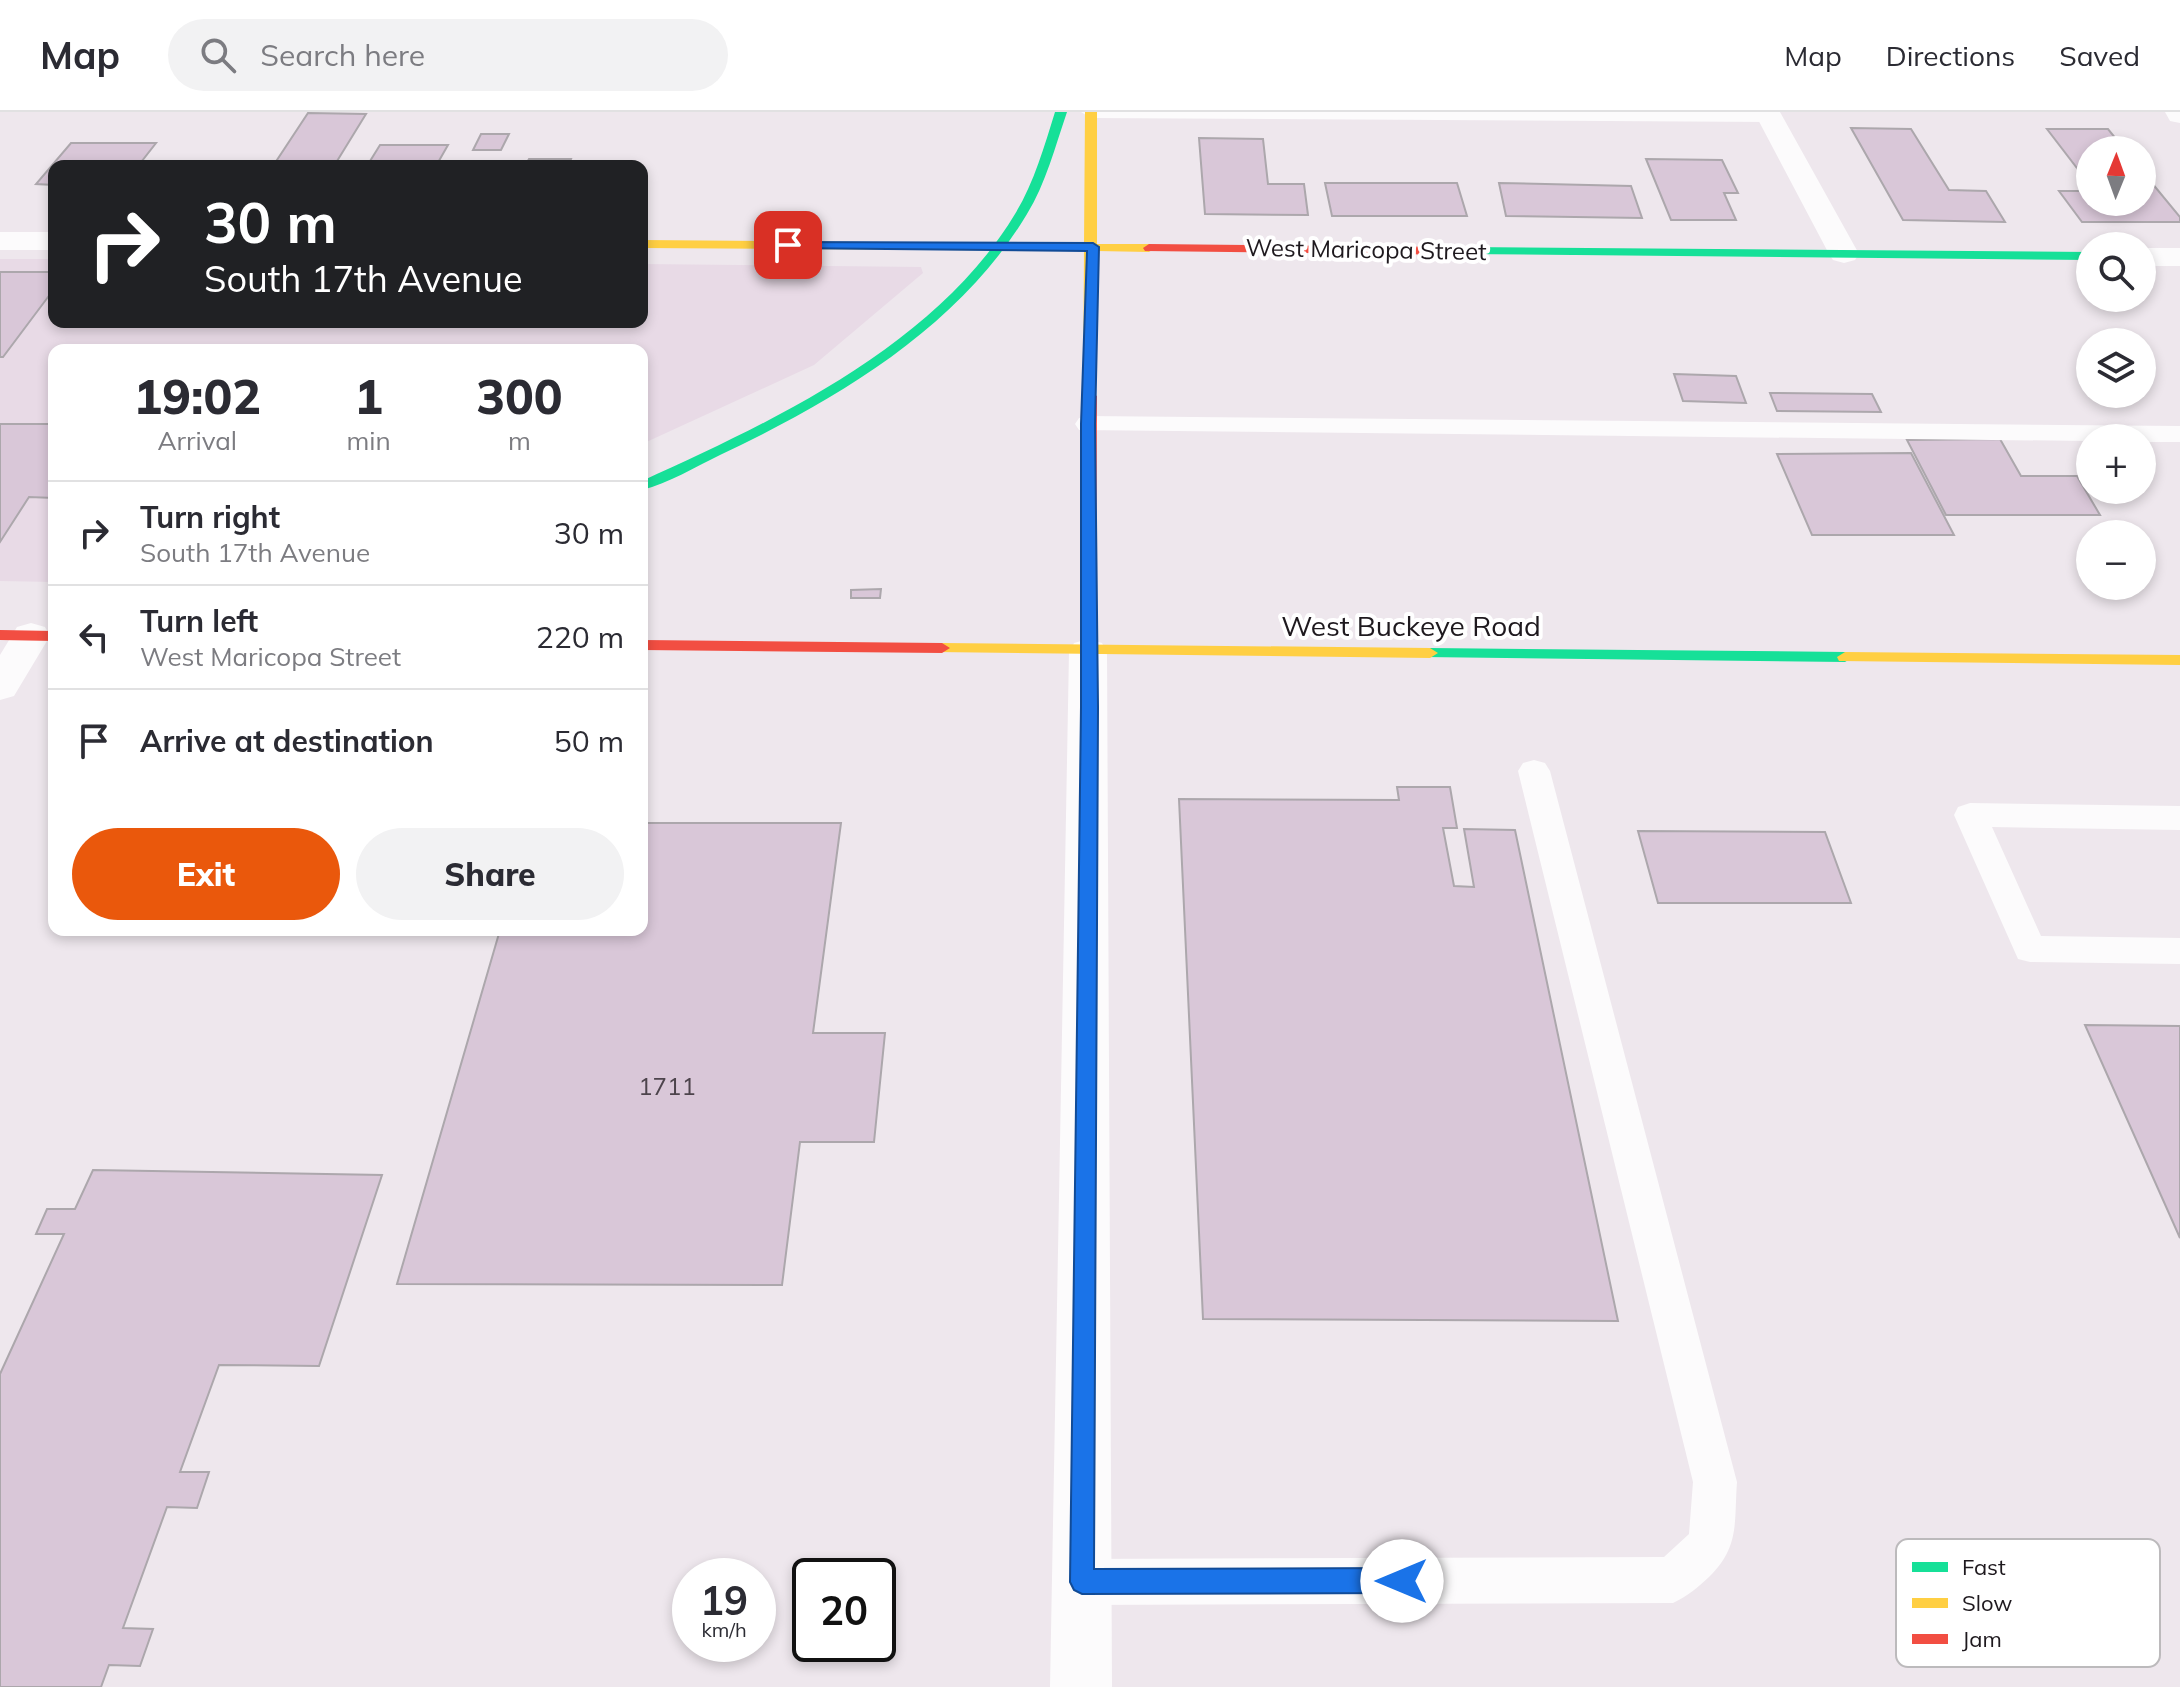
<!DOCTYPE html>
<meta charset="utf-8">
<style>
:root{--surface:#fff;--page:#f2f2f3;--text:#2b2b33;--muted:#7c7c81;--line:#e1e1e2;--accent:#ea580c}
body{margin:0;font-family:Mulish,sans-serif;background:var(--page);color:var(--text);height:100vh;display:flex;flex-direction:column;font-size:30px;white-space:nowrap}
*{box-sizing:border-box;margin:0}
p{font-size:26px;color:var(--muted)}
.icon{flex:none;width:44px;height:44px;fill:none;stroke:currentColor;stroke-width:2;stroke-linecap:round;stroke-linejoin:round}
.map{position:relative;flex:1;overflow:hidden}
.sheet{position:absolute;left:48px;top:232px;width:600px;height:592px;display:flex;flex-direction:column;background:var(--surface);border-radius:16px;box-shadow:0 4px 12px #0003}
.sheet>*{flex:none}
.guide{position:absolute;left:48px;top:48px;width:600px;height:168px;border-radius:16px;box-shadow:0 4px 12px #0003;background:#202124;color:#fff;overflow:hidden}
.needle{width:52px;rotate:1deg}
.controls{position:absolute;left:2076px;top:24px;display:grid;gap:16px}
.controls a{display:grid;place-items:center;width:80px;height:80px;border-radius:50%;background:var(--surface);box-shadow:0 4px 12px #0003;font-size:40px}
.speed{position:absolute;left:672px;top:1446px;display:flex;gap:16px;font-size:40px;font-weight:700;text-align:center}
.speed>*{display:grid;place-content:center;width:104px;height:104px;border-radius:50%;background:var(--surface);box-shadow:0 4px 12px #0003;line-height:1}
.speed small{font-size:20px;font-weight:400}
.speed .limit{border:4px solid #111;border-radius:12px;background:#fff;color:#111}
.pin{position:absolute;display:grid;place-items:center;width:68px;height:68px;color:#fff;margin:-34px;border-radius:16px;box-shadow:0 4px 12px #0006}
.me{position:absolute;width:88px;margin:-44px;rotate:270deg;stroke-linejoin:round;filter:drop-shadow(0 0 6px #0008)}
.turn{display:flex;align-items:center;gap:28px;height:168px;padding:0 24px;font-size:36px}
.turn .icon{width:104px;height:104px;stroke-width:2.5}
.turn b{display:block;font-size:56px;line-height:68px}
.eta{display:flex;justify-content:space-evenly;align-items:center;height:136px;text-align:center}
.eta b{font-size:48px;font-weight:800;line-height:56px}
.action{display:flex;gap:16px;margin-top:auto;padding:16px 24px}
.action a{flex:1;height:92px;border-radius:48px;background:var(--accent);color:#fff;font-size:32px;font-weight:800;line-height:92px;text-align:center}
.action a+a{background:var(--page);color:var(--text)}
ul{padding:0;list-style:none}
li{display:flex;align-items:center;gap:24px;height:104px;padding:0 24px;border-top:2px solid var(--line)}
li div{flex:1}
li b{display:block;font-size:30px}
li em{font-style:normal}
header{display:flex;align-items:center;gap:48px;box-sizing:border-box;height:112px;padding:0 40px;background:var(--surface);border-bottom:2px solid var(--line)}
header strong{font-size:38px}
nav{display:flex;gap:44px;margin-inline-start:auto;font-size:28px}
.search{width:560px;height:72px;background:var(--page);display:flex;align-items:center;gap:20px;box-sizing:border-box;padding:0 28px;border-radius:44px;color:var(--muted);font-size:30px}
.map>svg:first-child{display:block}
</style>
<header>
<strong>Map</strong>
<div class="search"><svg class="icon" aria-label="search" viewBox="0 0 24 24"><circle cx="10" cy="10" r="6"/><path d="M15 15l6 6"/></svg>Search here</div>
<nav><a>Map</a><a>Directions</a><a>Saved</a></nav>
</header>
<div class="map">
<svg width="2180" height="1575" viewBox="0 0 2180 1575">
<rect width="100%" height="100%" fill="#eee7ed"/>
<path fill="#e8dae6" d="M 0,147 L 54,147 L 54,210 L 642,210 L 642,152 L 921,155 L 923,161 L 814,253 L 642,332 L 642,238 L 54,238 L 54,470 L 0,469 Z"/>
<path fill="#d9c7d8" stroke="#aca7ac" stroke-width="2" d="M 308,1 L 366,2 L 334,54 L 273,54 Z
M 1851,16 L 1911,17 L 1949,78 L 1986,79 L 2005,110 L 1903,108 Z
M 2047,17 L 2108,17 L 2125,38 L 2090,38 L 2090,73 Z
M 481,22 L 509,22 L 501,38 L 473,38 Z
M 1199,26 L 1263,27 L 1268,72 L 1304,72 L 1308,103 L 1205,102 Z
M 71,31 L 156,31 L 138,54 L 54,54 L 54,73 L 36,72 Z
M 380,33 L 448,33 L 436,54 L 367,54 Z
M 529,47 L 571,47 L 568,54 L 525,54 Z
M 1646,47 L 1722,48 L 1738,81 L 1724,81 L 1736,108 L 1671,108 Z
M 2142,59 L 2180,105 L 2180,110 L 2082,110 L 2059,79 L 2090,79 L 2090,90 L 2142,90 Z
M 1325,71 L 1457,71 L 1467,104 L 1332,104 Z
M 1499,71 L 1631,74 L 1642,106 L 1506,104 Z
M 0,160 L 54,160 L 54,177 L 3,245 L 0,245 Z
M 1674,262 L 1736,264 L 1746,291 L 1683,289 Z
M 1770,281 L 1872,282 L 1881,300 L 1777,299 Z
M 0,312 L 54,312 L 54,386 L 29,385 L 0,430 Z
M 2000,327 L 2021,364 L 2077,364 L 2100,403 L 1946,403 L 1907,328 Z
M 1911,341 L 1954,423 L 1812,423 L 1777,342 Z
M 881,477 L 880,486 L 851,486 L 851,478 Z
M 1397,675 L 1450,675 L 1457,716 L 1443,716 L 1454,774 L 1474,775 L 1464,717 L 1515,718 L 1618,1209 L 1203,1207 L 1179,687 L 1399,688 Z
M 642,711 L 841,711 L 813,921 L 885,921 L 874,1030 L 800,1030 L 782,1173 L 397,1172 L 500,818 L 642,818 Z
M 1638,719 L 1825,720 L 1851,791 L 1658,791 Z
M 2085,913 L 2180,914 L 2180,1126 Z
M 93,1058 L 382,1063 L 319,1254 L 219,1253 L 180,1360 L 209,1360 L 197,1396 L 167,1395 L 123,1516 L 153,1517 L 140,1554 L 109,1553 L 101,1575 L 0,1575 L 0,1262 L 64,1122 L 36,1122 L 47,1097 L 75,1097 Z"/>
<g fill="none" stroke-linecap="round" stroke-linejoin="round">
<path fill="#fcfbfc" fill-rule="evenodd" d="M 1081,0 L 1777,0 L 1779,4 L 1769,10 L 1091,6 Z
M 1088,304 L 2180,314 L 2180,330 L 2142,330 L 2142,326 L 2090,326 L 2090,329 L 1079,318 L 1075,312 L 1079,306 Z
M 1534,648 L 1545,651 L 1550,659 L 1737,1370 C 1734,1410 1740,1435 1709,1465 C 1697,1476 1688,1484 1673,1491 L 1082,1493 L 1066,1486 L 1059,1470 L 1066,1454 L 1082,1447 L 1664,1445 L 1689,1422 L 1693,1370 L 1518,659 L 1523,651 Z
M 1970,691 L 2180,694 L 2180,718 L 1992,715 L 2041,824 L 2180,826 L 2180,852 L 2030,850 L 2018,847 L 1954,703 L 1958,695 Z"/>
<path fill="#fcfbfc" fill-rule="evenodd" d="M 1754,0 L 1780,0 L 1859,142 L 1855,148 L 1844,151 L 1833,148 L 1829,142 Z
M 2165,0 L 2180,0 L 2180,11 L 2170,9 Z
M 0,120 L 54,120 L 54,138 L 0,138 Z
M 2142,136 L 2180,136 L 2180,154 L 2142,154 Z
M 31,511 L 45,515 L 50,524 L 14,584 L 0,588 L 0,543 L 17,515 Z
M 1088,527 L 1102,531 L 1107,540 L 1112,1575 L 1050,1575 L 1069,540 L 1074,531 Z"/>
<path fill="#16e098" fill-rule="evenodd" d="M 1055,0 L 1067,0 C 1055,35 1046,71 1027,102 C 959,216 836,288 720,343 C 695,355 669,371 642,378 L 642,369 C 776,308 936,233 1015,102 C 1034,71 1044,35 1055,0 Z
M 1465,135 L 2090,140 L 2090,148 L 1461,142 L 1459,139 Z
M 1430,536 L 1845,540 L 1853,545 L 1845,550 L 1424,545 L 1422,541 L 1424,537 Z"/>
<path fill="#ffcf43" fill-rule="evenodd" d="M 1085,0 L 1097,0 L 1097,132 L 1149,132 L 1155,136 L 1149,140 L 1097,139 L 1095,287 L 1085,287 L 1083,284 L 1084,139 L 642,136 L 642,128 L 1084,132 Z
M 942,531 L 1430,536 L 1438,541 L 1430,546 L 936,540 L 934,536 Z
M 1845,540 L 2180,543 L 2180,553 L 1839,549 L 1837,545 Z"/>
<path fill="#f24e42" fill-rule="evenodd" d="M 1149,132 L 1465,135 L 1471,139 L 1465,143 L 1145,139 L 1143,136 Z
M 1090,280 L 1097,284 L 1096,540 L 1088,545 L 1080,540 L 1083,284 Z
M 0,518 L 54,519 L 54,529 L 0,528 Z
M 642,528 L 942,531 L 950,536 L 942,541 L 642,538 Z"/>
</g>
<path fill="#1a73e8" stroke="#114b97" stroke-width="2" d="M 788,130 L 1093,131 L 1099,135 L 1095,312 L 1098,595 L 1094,1457 L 1402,1456 L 1411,1460 L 1415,1469 L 1411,1477 L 1402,1481 L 1082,1482 L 1074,1478 L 1070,1470 L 1081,595 L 1081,312 L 1087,139 L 784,136 L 784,131 Z"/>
<g text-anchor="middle" stroke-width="8" stroke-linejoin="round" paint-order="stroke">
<g font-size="24" fill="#1e191e" stroke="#fff">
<text transform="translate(1366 138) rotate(1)" y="8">West Maricopa Street</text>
</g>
<g font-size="24" fill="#4d444c">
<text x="667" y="983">1711</text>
</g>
<g font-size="28" fill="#1e191e" stroke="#fff">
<text x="1411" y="524">West Buckeye Road</text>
</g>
</g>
<rect x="1896" y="1427" width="264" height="128" rx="12" fill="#fff" stroke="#bcbabc" stroke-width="2"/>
<rect x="1912" y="1450" width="36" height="10" fill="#16e098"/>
<rect x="1912" y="1486" width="36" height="10" fill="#ffcf43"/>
<rect x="1912" y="1522" width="36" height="10" fill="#f24e42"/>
<g font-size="22" fill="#1e191e">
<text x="1962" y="1463">Fast</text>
<text x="1962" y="1499">Slow</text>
<text x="1962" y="1535">Jam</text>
</g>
</svg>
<div class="controls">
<a><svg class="needle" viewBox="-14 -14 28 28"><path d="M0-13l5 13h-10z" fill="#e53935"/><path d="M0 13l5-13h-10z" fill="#7c7c81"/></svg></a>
<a><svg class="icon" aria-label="search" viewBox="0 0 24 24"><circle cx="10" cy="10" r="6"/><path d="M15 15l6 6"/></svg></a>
<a><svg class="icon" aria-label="layers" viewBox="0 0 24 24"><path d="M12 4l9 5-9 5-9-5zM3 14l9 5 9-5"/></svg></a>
<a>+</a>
<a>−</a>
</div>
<div class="speed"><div>19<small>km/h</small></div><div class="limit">20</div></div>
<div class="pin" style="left:788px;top:133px;background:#d93025"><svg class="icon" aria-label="arrive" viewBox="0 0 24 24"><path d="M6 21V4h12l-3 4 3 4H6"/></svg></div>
<svg class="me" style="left:1402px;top:1469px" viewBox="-20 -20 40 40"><circle r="19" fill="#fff"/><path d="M0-13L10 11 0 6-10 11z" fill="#1a73e8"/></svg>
<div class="guide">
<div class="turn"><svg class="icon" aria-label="right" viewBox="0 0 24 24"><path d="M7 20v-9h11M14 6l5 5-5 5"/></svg><div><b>30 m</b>South 17th Avenue</div></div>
</div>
<section class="sheet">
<div class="eta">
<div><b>19:02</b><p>Arrival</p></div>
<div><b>1</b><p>min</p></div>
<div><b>300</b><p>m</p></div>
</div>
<ul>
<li><svg class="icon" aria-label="right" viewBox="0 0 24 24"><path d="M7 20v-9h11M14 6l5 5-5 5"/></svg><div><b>Turn right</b><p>South 17th Avenue</p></div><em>30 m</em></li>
<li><svg class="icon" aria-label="left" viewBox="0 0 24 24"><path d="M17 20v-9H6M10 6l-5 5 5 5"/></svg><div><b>Turn left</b><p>West Maricopa Street</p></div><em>220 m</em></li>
<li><svg class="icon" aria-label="arrive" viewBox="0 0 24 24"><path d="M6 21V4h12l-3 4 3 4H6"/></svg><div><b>Arrive at destination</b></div><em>50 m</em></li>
</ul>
<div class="action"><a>Exit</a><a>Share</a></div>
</section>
</div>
